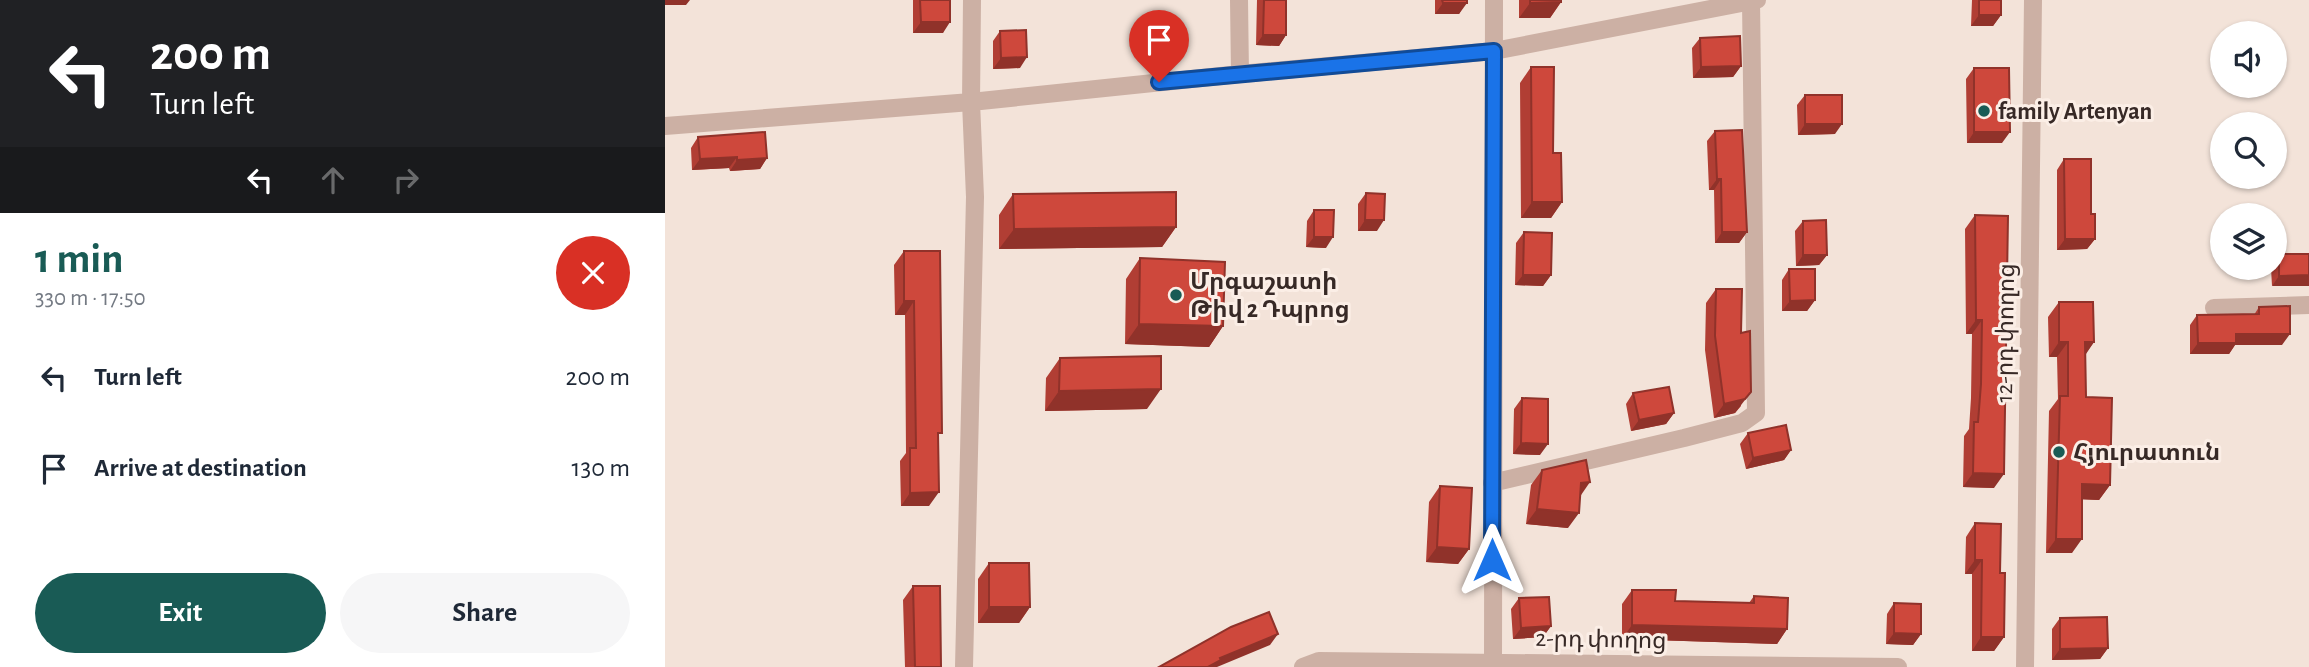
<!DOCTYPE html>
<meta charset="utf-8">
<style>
:root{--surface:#fff;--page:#f6f6f7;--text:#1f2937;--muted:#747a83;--accent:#195b55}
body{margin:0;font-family:"Alegreya Sans","Noto Sans Armenian",sans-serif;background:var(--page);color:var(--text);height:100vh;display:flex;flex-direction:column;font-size:26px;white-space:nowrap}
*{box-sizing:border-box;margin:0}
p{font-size:23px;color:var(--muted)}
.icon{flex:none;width:38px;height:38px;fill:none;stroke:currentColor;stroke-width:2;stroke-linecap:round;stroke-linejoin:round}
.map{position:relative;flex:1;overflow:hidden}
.drawer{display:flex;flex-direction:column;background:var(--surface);width:665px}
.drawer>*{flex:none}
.hud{background:#202124;color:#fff;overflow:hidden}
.fabs{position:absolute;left:1545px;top:21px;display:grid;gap:14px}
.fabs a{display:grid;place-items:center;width:77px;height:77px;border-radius:50%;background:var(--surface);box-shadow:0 2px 5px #0004;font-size:35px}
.pin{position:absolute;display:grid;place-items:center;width:60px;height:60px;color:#fff;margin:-72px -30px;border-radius:50% 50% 50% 0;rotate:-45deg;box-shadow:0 0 7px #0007}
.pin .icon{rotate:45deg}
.me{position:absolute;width:77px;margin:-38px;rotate:0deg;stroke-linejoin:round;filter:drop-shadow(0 0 5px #0008)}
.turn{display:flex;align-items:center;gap:24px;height:147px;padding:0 35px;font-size:32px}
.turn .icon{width:91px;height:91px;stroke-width:2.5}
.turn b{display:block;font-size:49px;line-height:60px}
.lanes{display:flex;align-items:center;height:66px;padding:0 35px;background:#0003;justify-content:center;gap:35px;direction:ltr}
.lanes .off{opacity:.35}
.round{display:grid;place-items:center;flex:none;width:74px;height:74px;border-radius:37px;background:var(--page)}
.summary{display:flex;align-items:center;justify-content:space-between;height:119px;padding:0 35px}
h1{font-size:42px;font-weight:700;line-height:52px;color:var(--accent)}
.cta{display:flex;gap:14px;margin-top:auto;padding:14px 35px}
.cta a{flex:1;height:80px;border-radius:42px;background:var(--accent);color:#fff;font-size:28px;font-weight:700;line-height:80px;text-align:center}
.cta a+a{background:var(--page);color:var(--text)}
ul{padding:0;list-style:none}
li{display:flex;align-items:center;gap:21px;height:91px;padding:0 35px}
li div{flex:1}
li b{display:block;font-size:26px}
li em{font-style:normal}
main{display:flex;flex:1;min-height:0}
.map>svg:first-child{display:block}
</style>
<main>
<section class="drawer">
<div class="hud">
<div class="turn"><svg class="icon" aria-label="left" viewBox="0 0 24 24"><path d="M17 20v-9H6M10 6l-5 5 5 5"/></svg><div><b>200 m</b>Turn left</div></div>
<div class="lanes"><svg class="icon" aria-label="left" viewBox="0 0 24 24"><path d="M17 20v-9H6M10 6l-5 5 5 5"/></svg><svg class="icon off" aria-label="ahead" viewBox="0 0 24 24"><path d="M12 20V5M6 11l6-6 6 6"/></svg><svg class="icon off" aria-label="right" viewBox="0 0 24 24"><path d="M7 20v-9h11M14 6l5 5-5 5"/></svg></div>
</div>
<div class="summary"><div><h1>1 min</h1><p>330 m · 17:50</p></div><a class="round" style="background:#d93025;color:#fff"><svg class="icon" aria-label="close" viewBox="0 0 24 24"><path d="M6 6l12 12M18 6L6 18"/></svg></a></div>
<ul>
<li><svg class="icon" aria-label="left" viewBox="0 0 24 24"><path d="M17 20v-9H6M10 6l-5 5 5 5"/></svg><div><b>Turn left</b></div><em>200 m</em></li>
<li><svg class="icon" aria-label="arrive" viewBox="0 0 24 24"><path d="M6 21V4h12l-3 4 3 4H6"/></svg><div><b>Arrive at destination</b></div><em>130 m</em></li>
</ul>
<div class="cta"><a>Exit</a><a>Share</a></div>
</section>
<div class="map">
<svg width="1644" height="667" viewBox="0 0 1644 667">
<rect width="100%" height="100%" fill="#f3e3d9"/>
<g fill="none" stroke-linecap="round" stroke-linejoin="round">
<path stroke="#ccb0a4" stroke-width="18" d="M 574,0 L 575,74
M 0,126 L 306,102 L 575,74 L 829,51 L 1092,0
M 1549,308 L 1644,305
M 827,483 L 1019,438 L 1077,423 L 1091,413 L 1086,0
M 299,667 L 310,197 L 306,102 L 307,0
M 638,667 L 654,661 L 1233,667
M 828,667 L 829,0
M 1360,667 L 1368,0"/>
</g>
<path fill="#b13e34" d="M 248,0 L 285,0 L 278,33 L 248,33 Z
M 592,0 L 621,0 L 621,35 L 614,46 L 591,45 Z
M 770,0 L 802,0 L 794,14 L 770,14 Z
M 854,0 L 896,0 L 896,2 L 885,18 L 854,18 Z
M 1307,0 L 1336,0 L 1336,15 L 1328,26 L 1306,26 Z
M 335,31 L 355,68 L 328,69 L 328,41 Z
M 1035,38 L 1076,66 L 1068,77 L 1028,78 L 1027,48 Z
M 866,67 L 888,153 L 897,202 L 886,218 L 856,218 L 855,83 Z
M 1309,68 L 1337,143 L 1302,143 L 1301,79 Z
M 1140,95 L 1170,134 L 1133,135 L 1132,105 Z
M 1050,131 L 1082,232 L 1074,243 L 1050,243 L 1049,190 L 1044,190 L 1042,141 Z
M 33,137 L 102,158 L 95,169 L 65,171 L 64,168 L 27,170 L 26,148 Z
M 1399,159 L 1426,214 L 1430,239 L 1422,249 L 1392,250 L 1392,170 Z
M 701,193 L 712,231 L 693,231 L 693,204 Z
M 348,194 L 511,227 L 497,247 L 334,249 L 334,215 Z
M 649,210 L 661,248 L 641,247 L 642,221 Z
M 1310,215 L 1329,488 L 1298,487 L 1299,436 L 1304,429 L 1306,398 L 1307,334 L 1301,334 L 1300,229 Z
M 1138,221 L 1162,255 L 1154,265 L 1131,266 L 1130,231 Z
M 859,232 L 886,275 L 878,286 L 850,285 L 851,243 Z
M 239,251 L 275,251 L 273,439 L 264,506 L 236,506 L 235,461 L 241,453 L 240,315 L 230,315 L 229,265 Z
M 1614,254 L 1644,254 L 1607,286 L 1606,268 L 1610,268 L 1610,260 Z
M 475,258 L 558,326 L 544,347 L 460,344 L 461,279 Z
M 1124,269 L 1150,300 L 1142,311 L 1117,311 L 1117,280 Z
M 1051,289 L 1076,406 L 1070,413 L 1049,418 L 1040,350 L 1041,303 Z
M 1394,302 L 1429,342 L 1420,354 L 1421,397 L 1445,485 L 1434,500 L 1417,499 L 1407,553 L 1381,553 L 1384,411 L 1393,399 L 1392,357 L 1384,357 L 1383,317 Z
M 1594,307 L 1617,345 L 1570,345 L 1564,354 L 1525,354 L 1525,325 L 1532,315 L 1589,315 Z
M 395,358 L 482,409 L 380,411 L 381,378 Z
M 968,393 L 1009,413 L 1001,424 L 966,431 L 961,404 Z
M 857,398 L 875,455 L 848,454 L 849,409 Z
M 1083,433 L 1126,450 L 1119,460 L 1081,469 L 1075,444 Z
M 877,470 L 903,528 L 861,524 L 866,485 Z
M 775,486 L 804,549 L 793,564 L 761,562 L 764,502 Z
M 1310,523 L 1335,573 L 1339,637 L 1329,651 L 1307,651 L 1307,574 L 1300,574 L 1301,537 Z
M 324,563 L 365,607 L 354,623 L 313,623 L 313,579 Z
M 248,586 L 276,667 L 240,667 L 238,600 Z
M 967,590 L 1010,601 L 1084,603 L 1089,596 L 1122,629 L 1112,644 L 957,639 L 957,604 Z
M 854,598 L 886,626 L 878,637 L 848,639 L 846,609 Z
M 1229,603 L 1256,634 L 1248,645 L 1221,644 L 1222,614 Z
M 1395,618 L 1443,648 L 1435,659 L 1387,660 L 1387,629 Z"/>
<path fill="#90322a" d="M 0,0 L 25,0 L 21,5 L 0,5 Z
M 896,2 L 885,18 L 854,18 L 865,3 Z
M 778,3 L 802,3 L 794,14 L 770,14 Z
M 1314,15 L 1336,15 L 1328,26 L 1306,26 Z
M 256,22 L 285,22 L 278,33 L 248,33 Z
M 598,35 L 621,35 L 614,46 L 591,45 Z
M 362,57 L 355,68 L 328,69 L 336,58 Z
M 1076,66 L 1068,77 L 1028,78 L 1036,67 Z
M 1140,124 L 1177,124 L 1170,134 L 1133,135 Z
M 1309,132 L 1345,132 L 1337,143 L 1302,143 Z
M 72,157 L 64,168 L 27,170 L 35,159 Z
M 102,158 L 95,169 L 65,171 L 72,160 Z
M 1052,179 L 1056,179 L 1049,190 L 1044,190 Z
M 867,202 L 897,202 L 886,218 L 856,218 Z
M 700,220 L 719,220 L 712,231 L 693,231 Z
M 511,227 L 497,247 L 334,249 L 349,229 Z
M 1057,232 L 1082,232 L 1074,243 L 1050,243 Z
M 649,237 L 668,237 L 661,248 L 641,247 Z
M 1400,239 L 1430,239 L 1422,249 L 1392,250 Z
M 1138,255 L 1162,255 L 1154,265 L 1131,266 Z
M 858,275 L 886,275 L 878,286 L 850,285 Z
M 1644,275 L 1644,286 L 1607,286 L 1614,276 Z
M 1150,300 L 1142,311 L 1117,311 L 1125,301 Z
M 239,301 L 249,301 L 240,315 L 230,315 Z
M 1311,320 L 1317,320 L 1307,334 L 1301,334 Z
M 474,324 L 558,326 L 544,347 L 460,344 Z
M 1571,334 L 1625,334 L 1617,345 L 1570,345 L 1564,354 L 1525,354 L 1533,343 Z
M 1394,342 L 1403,342 L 1392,357 L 1384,357 Z
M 1420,342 L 1429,342 L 1419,357 Z
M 496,389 L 482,409 L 380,411 L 394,391 Z
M 1086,392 L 1070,413 L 1049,418 L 1059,404 Z
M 1009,413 L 1001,424 L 966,431 L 974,420 Z
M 856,443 L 883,444 L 875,455 L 848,454 Z
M 1126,450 L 1119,460 L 1081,469 L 1088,458 Z
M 1308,473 L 1339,474 L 1329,488 L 1298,487 Z
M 925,482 L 914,498 L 916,483 Z
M 1417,484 L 1445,485 L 1434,500 L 1407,499 Z
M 274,492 L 264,506 L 236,506 L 245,493 Z
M 872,509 L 914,513 L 903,528 L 861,524 Z
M 1391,539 L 1417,539 L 1407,553 L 1381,553 Z
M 772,547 L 804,549 L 793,564 L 761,562 Z
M 1310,560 L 1317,560 L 1307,574 L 1300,574 Z
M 324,607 L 365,607 L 354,623 L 313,623 Z
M 967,625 L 1122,629 L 1112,644 L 957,639 Z
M 886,626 L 878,637 L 848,639 L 856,628 Z
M 1229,633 L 1256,634 L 1248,645 L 1221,644 Z
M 613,634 L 605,645 L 552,667 L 543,667 L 555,658 Z
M 1316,637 L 1339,637 L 1329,651 L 1307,651 Z
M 1443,648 L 1435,659 L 1387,660 L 1395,649 Z"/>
<path fill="#ce483c" stroke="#90322a" stroke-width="2" d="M 255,0 L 285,0 L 285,22 L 256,22 Z
M 599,0 L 621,0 L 621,35 L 598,35 Z
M 777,0 L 802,0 L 802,3 L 778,3 Z
M 865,0 L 896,0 L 896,2 L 865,3 Z
M 1314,0 L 1336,0 L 1336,15 L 1314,15 Z
M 361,30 L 362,57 L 336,58 L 335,31 Z
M 1075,36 L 1076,66 L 1036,67 L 1035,38 Z
M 866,67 L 889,67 L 888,153 L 896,153 L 897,202 L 867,202 Z
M 1309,68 L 1344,68 L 1345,132 L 1309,132 Z
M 1140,95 L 1177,95 L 1177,124 L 1140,124 Z
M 1077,130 L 1082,232 L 1057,232 L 1056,179 L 1052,179 L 1050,131 Z
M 100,132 L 102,158 L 72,160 L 72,157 L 35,159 L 33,137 Z
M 1399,159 L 1426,159 L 1426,214 L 1430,214 L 1430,239 L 1400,239 Z
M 511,192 L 511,227 L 349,229 L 348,194 Z
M 701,193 L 720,194 L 719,220 L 700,220 Z
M 649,210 L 669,210 L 668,237 L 649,237 Z
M 1310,215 L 1343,216 L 1339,474 L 1308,473 L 1309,422 L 1313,422 L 1316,384 L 1317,320 L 1311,320 Z
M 1161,220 L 1162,255 L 1138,255 L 1138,221 Z
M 859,232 L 887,233 L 886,275 L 858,275 Z
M 239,251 L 275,251 L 277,433 L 273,433 L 274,492 L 245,493 L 245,448 L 251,448 L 249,301 L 239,301 Z
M 1614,254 L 1644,254 L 1644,275 L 1614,276 Z
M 475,258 L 560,262 L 558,326 L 474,324 Z
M 1124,269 L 1150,269 L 1150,300 L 1125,301 Z
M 1051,289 L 1077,289 L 1076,333 L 1085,331 L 1086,392 L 1080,399 L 1059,404 L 1050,336 Z
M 1394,302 L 1428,302 L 1429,342 L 1420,342 L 1421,397 L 1447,398 L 1445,485 L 1417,484 L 1417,539 L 1391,539 L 1395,396 L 1403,396 L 1403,342 L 1394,342 Z
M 1625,306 L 1625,334 L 1571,334 L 1571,343 L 1533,343 L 1532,315 L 1594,314 L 1594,307 Z
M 496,356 L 496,389 L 394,391 L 395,358 Z
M 1004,387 L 1009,413 L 974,420 L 968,393 Z
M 857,398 L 883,399 L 883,444 L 856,443 Z
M 1121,425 L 1126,450 L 1088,458 L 1083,433 Z
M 921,460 L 925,482 L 916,483 L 914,513 L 872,509 L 877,470 Z
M 775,486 L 807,488 L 804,549 L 772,547 Z
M 1310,523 L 1336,524 L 1335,573 L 1340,573 L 1339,637 L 1316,637 L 1317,560 L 1310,560 Z
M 324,563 L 364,563 L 365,607 L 324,607 Z
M 248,586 L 275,586 L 276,667 L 250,667 Z
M 967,590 L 1011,590 L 1010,601 L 1089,603 L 1089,596 L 1123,598 L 1122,629 L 967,625 Z
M 884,597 L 886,626 L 856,628 L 854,598 Z
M 1229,603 L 1256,604 L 1256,634 L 1229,633 Z
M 604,612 L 613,634 L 555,658 L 556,660 L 543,667 L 494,667 L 566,627 Z
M 1442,617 L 1443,648 L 1395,649 L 1395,618 Z"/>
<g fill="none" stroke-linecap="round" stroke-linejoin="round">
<defs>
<path id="route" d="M 494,82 L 829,51 L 827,560"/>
</defs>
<use href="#route" stroke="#114b97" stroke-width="18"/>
<use href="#route" stroke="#1a73e8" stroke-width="12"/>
</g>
<g fill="#195b55" stroke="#fbeee6" stroke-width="2.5">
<circle cx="1319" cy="111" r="7"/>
<circle cx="511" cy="295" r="7"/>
<circle cx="1394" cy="452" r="7"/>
</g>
<g text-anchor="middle" stroke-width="6" stroke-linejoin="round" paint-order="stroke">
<g font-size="24" font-weight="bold" fill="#372926" stroke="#fbeee6" text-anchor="start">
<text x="1333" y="119">family Artenyan</text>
<text x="525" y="289">Մրգաշատի<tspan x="525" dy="28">Թիվ 2 Դպրոց</tspan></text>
<text x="1408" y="460">Հյուրատուն</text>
</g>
<g font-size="24" fill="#372926" stroke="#fbeee6">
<text transform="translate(1340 333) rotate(-89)" y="8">12-րդ փողոց</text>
<text transform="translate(936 639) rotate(1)" y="8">2-րդ փողոց</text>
</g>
</g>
</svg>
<div class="fabs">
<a><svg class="icon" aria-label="sound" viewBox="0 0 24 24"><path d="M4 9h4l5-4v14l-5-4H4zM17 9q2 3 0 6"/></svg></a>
<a><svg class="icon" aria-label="search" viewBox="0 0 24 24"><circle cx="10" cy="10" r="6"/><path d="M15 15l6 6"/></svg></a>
<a><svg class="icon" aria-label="layers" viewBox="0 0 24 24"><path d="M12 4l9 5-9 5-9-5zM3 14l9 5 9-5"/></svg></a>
</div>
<div class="pin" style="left:494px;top:82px;background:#d93025"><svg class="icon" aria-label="arrive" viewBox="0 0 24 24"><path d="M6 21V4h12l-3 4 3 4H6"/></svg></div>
<svg class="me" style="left:827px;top:560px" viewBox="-20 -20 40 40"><path d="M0-17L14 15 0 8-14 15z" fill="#1a73e8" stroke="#fff" stroke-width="4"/></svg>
</div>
</main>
